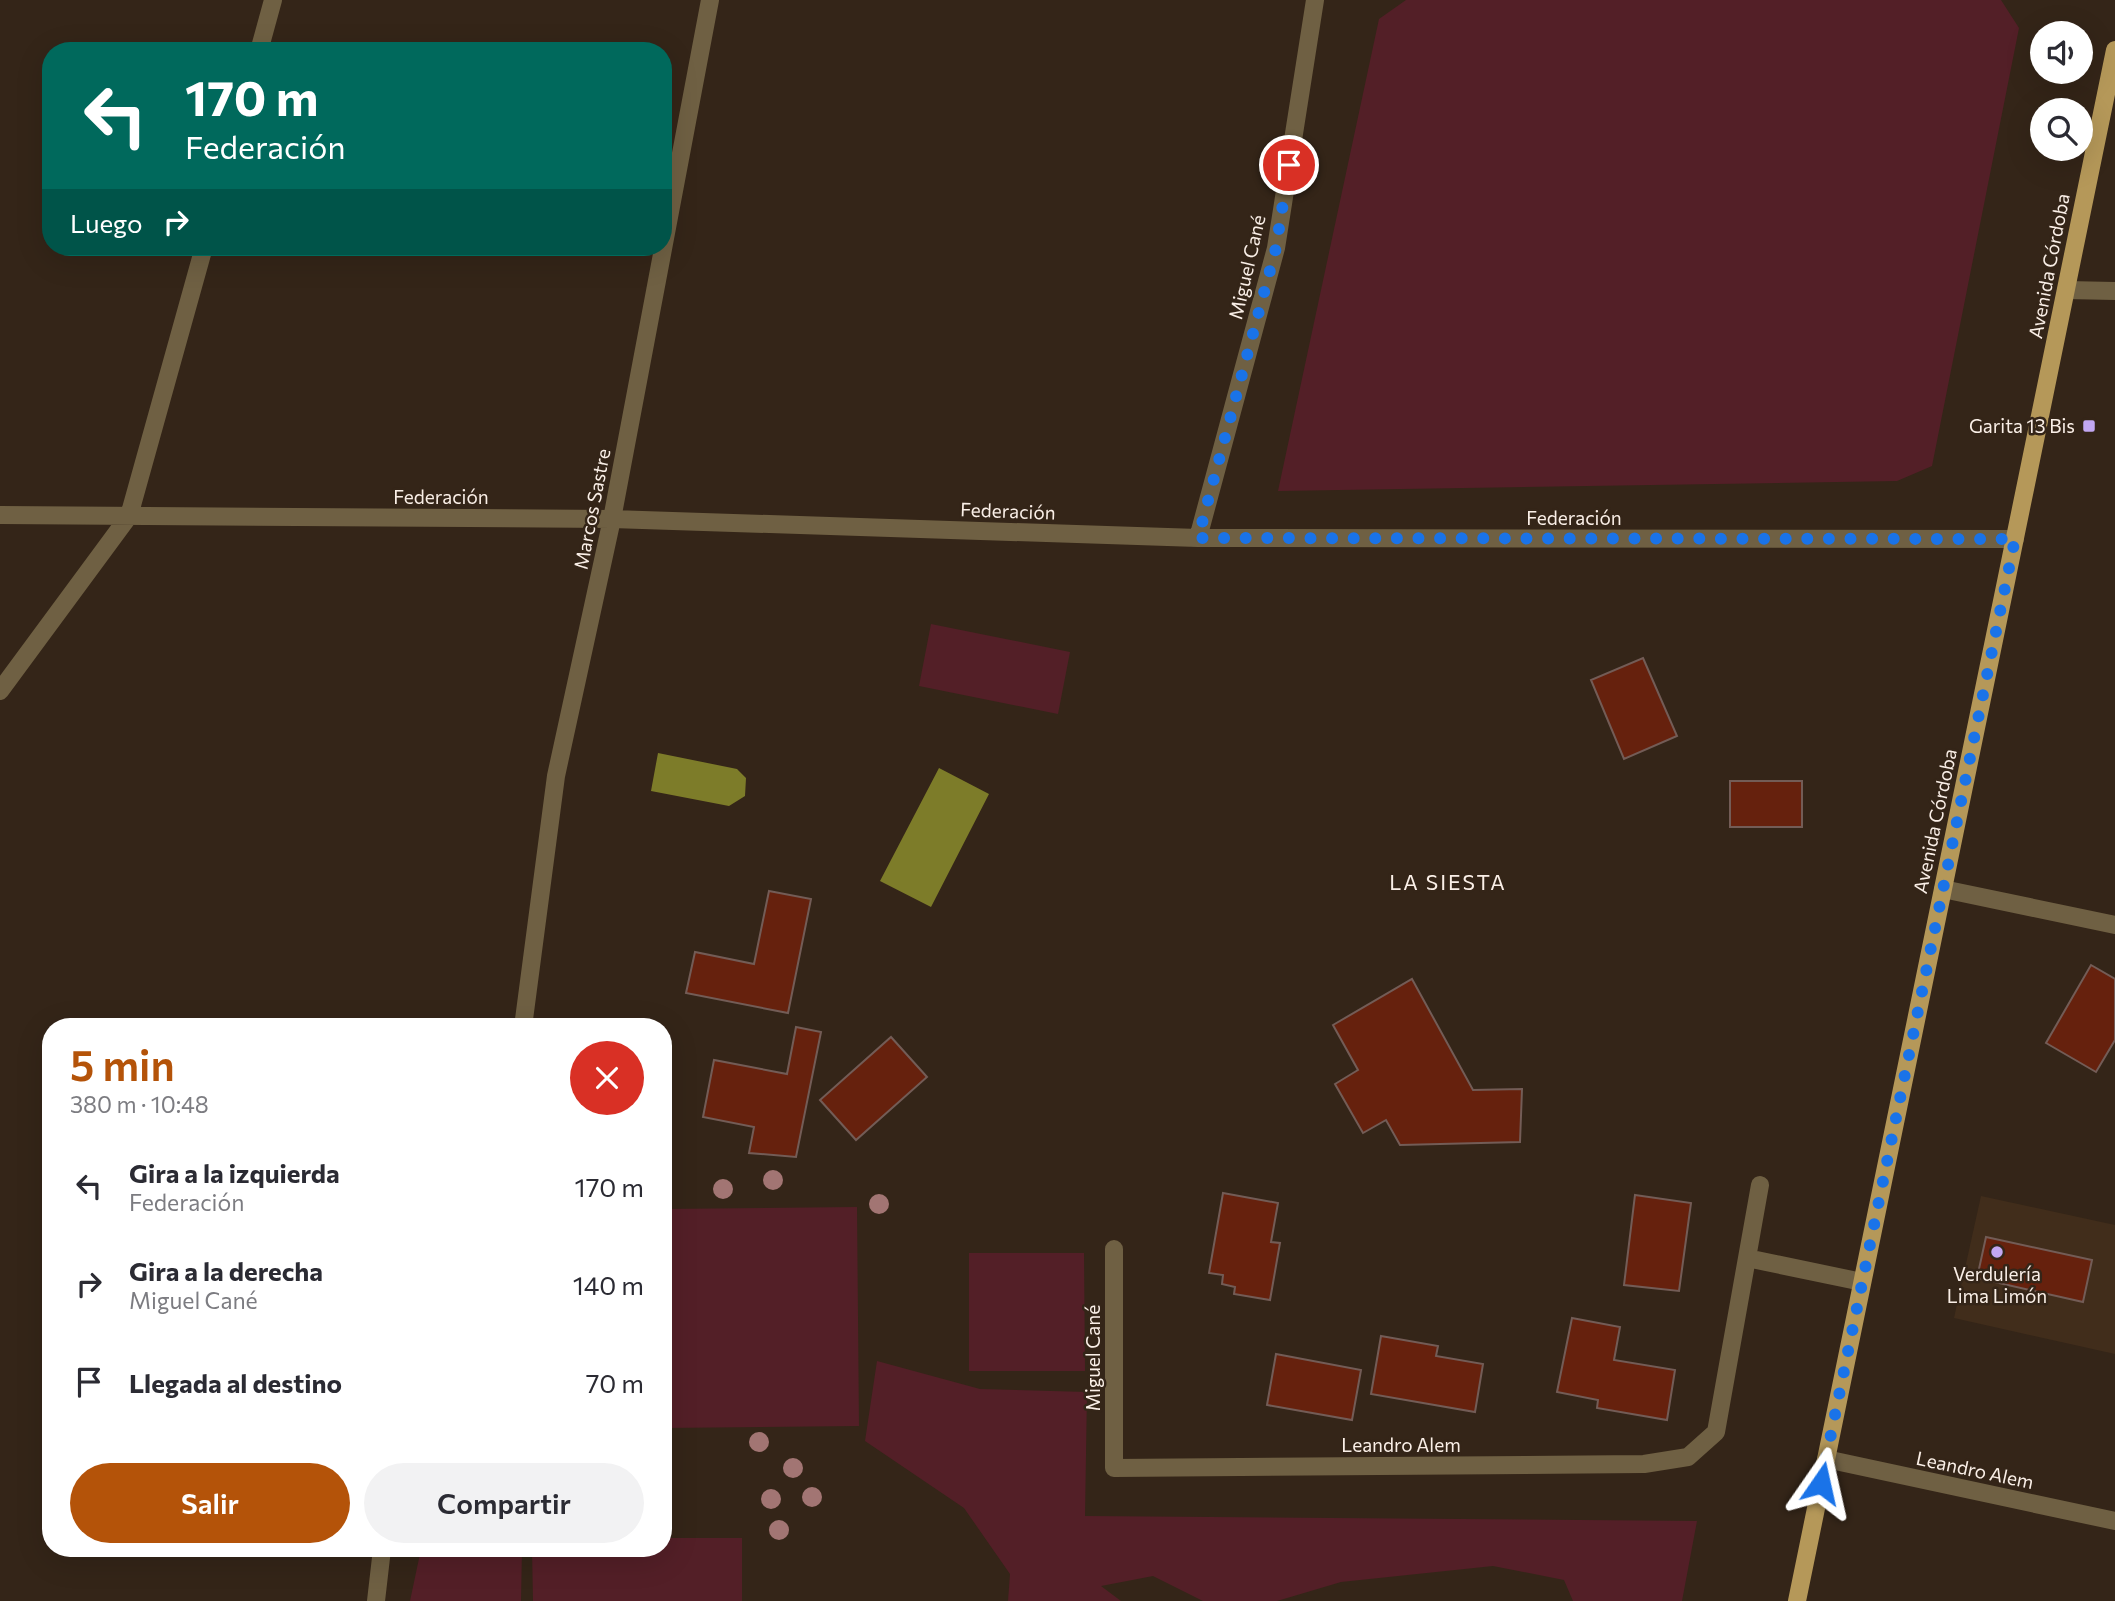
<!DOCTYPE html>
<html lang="es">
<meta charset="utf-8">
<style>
:root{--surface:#fff;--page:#f2f2f3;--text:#2b2b33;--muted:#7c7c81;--accent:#b45309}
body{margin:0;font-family:Commissioner,sans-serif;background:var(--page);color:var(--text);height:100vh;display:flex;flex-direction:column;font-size:26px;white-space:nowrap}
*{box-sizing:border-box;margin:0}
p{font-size:23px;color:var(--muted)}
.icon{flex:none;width:38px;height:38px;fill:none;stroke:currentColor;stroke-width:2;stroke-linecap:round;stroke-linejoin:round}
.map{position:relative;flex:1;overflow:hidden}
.panel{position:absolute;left:42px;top:1018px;width:630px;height:539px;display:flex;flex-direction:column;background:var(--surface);border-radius:28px;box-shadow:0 7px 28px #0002}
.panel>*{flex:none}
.banner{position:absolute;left:42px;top:42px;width:630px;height:214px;border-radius:28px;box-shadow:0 7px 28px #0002;background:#00695c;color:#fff;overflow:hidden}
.fabs{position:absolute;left:2030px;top:21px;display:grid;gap:14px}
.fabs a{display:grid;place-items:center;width:63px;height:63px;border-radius:50%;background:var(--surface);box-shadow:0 7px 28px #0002;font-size:35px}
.pin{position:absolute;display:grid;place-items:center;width:60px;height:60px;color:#fff;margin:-30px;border:4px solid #fff;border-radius:50%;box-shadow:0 2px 7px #0007}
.me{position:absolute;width:77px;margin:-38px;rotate:11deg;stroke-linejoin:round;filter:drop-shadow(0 0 5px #0008)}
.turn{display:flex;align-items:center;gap:24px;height:147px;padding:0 28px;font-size:32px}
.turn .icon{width:91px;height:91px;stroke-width:2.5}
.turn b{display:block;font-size:49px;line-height:60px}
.then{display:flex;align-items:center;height:66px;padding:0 28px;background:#0003;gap:14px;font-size:26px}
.round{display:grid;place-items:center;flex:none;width:74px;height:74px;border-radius:37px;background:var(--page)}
.head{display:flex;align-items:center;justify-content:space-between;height:119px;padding:0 28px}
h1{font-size:42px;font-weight:600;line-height:52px;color:var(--accent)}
.cta{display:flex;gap:14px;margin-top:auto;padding:14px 28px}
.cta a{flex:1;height:80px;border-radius:42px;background:var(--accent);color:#fff;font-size:28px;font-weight:600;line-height:80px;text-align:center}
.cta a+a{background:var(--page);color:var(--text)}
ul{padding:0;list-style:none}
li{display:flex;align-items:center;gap:21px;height:98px;padding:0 28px}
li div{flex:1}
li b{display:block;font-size:26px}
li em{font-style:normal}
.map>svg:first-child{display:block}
</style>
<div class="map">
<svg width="2115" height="1601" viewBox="0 0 2115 1601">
<rect width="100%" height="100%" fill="#342518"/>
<path fill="#412d1b" d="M 1981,1196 L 2115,1225 L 2115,1354 L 1954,1318 Z"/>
<path fill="#531f27" d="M 1406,0 L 2001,0 L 2019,28 L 1932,466 L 1897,481 L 1278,491 L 1379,19 Z
M 931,624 L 1070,652 L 1058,714 L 919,686 Z
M 857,1207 L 859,1426 L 663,1428 L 663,1209 Z
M 969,1253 L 1084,1253 L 1085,1371 L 969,1371 Z
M 877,1361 L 980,1389 L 1087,1392 L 1085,1516 L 1697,1521 L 1682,1601 L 1573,1601 L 1564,1580 L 1493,1566 L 1341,1582 L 1277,1601 L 1203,1601 L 1153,1576 L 1101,1586 L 1121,1601 L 1008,1601 L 1010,1574 L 964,1508 L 865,1441 Z
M 663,1538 L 742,1538 L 742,1601 L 533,1601 L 532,1549 L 663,1549 Z
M 421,1549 L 522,1549 L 521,1601 L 410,1601 Z"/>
<path fill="#7d7c29" d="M 658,753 L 737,769 L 746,778 L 745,796 L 729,806 L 651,791 Z
M 939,768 L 989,794 L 931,907 L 880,881 Z"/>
<path fill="#66210d" stroke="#735c56" stroke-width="2" d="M 1643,658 L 1677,736 L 1624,759 L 1591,680 Z
M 1730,781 L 1802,781 L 1802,827 L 1730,827 Z
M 769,891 L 811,899 L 788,1013 L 686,993 L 695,952 L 754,964 Z
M 2091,965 L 2115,979 L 2115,1040 L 2096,1072 L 2046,1043 Z
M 1412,979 L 1473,1090 L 1522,1089 L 1520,1142 L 1400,1145 L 1386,1120 L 1363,1133 L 1335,1084 L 1358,1070 L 1333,1025 Z
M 796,1027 L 821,1032 L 796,1157 L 749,1153 L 754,1127 L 703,1117 L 714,1060 L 787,1074 Z
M 891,1037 L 927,1077 L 856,1140 L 820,1100 Z
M 1223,1193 L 1278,1203 L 1271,1242 L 1280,1243 L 1270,1300 L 1234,1294 L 1235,1287 L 1222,1284 L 1223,1275 L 1209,1273 Z
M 1635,1195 L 1691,1203 L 1679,1291 L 1624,1285 Z
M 1986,1237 L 2092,1260 L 2083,1302 L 1977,1278 Z
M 1572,1318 L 1620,1327 L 1614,1360 L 1675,1370 L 1667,1420 L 1597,1408 L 1598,1400 L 1557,1392 Z
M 1381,1336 L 1438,1346 L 1436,1356 L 1483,1364 L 1475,1412 L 1371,1394 Z
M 1276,1354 L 1361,1370 L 1352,1420 L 1267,1405 Z"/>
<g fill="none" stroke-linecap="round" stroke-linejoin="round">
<path stroke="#6f6043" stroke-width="18" d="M 259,51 L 273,0
M 2066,290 L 2115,291
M 0,515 L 612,519 L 1198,538 L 2015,539
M 1198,538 L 1276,248 L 1315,0
M 0,691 L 129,516 L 204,247
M 1943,889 L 2115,925
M 523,1027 L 556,776 L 612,519 L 710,0
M 1114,1249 L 1114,1468 L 1644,1464 L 1688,1457 L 1716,1432 L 1760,1185
M 1747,1258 L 1862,1282
M 1826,1459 L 2115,1521
M 376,1601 L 382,1549"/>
<path stroke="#b59859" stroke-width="18" d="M 1797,1601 L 2115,50"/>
</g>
<g fill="#a27573">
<circle cx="773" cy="1180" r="10"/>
<circle cx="723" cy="1189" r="10"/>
<circle cx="879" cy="1204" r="10"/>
<circle cx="759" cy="1442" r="10"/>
<circle cx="793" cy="1468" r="10"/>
<circle cx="812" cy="1497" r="10"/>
<circle cx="771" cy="1499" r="10"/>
<circle cx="779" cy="1530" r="10"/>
</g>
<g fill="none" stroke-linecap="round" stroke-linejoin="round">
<path stroke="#1a73e8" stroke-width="12" stroke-dasharray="0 21.6" d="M 1289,165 L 1276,248 L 1198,538 L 2015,539 L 1821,1483"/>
</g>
<g fill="#c2a7f2" stroke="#342518" stroke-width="2.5">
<rect x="2082" y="419" width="14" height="14" rx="3.5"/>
<circle cx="1997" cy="1252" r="7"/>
</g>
<g text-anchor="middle" stroke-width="5" stroke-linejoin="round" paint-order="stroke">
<g font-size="19" fill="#faefe7" stroke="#342518">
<text transform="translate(2049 266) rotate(-79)" y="7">Avenida Córdoba</text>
<text transform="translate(1247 267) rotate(-77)" y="7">Miguel Cané</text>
<text x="441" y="504">Federación</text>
<text transform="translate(592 509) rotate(-79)" y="7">Marcos Sastre</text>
<text transform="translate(1008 511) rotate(2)" y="7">Federación</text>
<text x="1574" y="525">Federación</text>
<text transform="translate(1935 821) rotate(-78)" y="7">Avenida Córdoba</text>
<text transform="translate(1093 1358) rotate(-90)" y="7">Miguel Cané</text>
<text x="1401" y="1452">Leandro Alem</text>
<text transform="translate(1975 1470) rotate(12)" y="7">Leandro Alem</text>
</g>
<g font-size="19" fill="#faefe7" stroke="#342518" text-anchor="end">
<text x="2075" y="433">Garita 13 Bis</text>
<text x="1997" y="1281" text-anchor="middle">Verdulería<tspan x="1997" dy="22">Lima Limón</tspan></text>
</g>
<g font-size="21" letter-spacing="2" fill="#faefe7" stroke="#342518">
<text x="1448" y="890">LA SIESTA</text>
</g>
</g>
</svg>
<div class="fabs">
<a><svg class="icon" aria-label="sound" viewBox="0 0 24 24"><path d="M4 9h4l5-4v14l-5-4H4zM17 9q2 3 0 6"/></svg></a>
<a><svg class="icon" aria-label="search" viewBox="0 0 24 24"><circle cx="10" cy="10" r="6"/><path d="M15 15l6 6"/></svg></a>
</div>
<div class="pin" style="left:1289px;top:165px;background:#d93025"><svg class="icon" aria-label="arrive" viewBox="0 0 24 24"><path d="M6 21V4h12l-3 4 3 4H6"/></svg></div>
<svg class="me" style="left:1821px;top:1483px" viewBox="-20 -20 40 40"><path d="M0-17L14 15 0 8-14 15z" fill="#1a73e8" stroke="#fff" stroke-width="4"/></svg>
<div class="banner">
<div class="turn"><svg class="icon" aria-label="left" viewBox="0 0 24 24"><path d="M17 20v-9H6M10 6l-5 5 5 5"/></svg><div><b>170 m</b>Federación</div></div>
<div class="then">Luego<svg class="icon" aria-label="right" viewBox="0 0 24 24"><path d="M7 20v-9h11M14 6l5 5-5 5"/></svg></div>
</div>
<section class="panel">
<div class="head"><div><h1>5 min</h1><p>380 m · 10:48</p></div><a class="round" style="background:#d93025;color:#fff"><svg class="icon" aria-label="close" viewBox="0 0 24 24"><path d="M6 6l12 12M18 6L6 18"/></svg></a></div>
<ul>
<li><svg class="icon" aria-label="left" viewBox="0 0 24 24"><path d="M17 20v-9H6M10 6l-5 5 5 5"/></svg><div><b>Gira a la izquierda</b><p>Federación</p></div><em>170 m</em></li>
<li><svg class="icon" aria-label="right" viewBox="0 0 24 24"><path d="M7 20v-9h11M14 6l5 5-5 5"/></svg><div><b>Gira a la derecha</b><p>Miguel Cané</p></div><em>140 m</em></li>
<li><svg class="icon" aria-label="arrive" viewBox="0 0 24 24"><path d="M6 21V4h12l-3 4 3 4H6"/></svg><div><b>Llegada al destino</b></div><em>70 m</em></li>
</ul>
<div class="cta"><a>Salir</a><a>Compartir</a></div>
</section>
</div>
